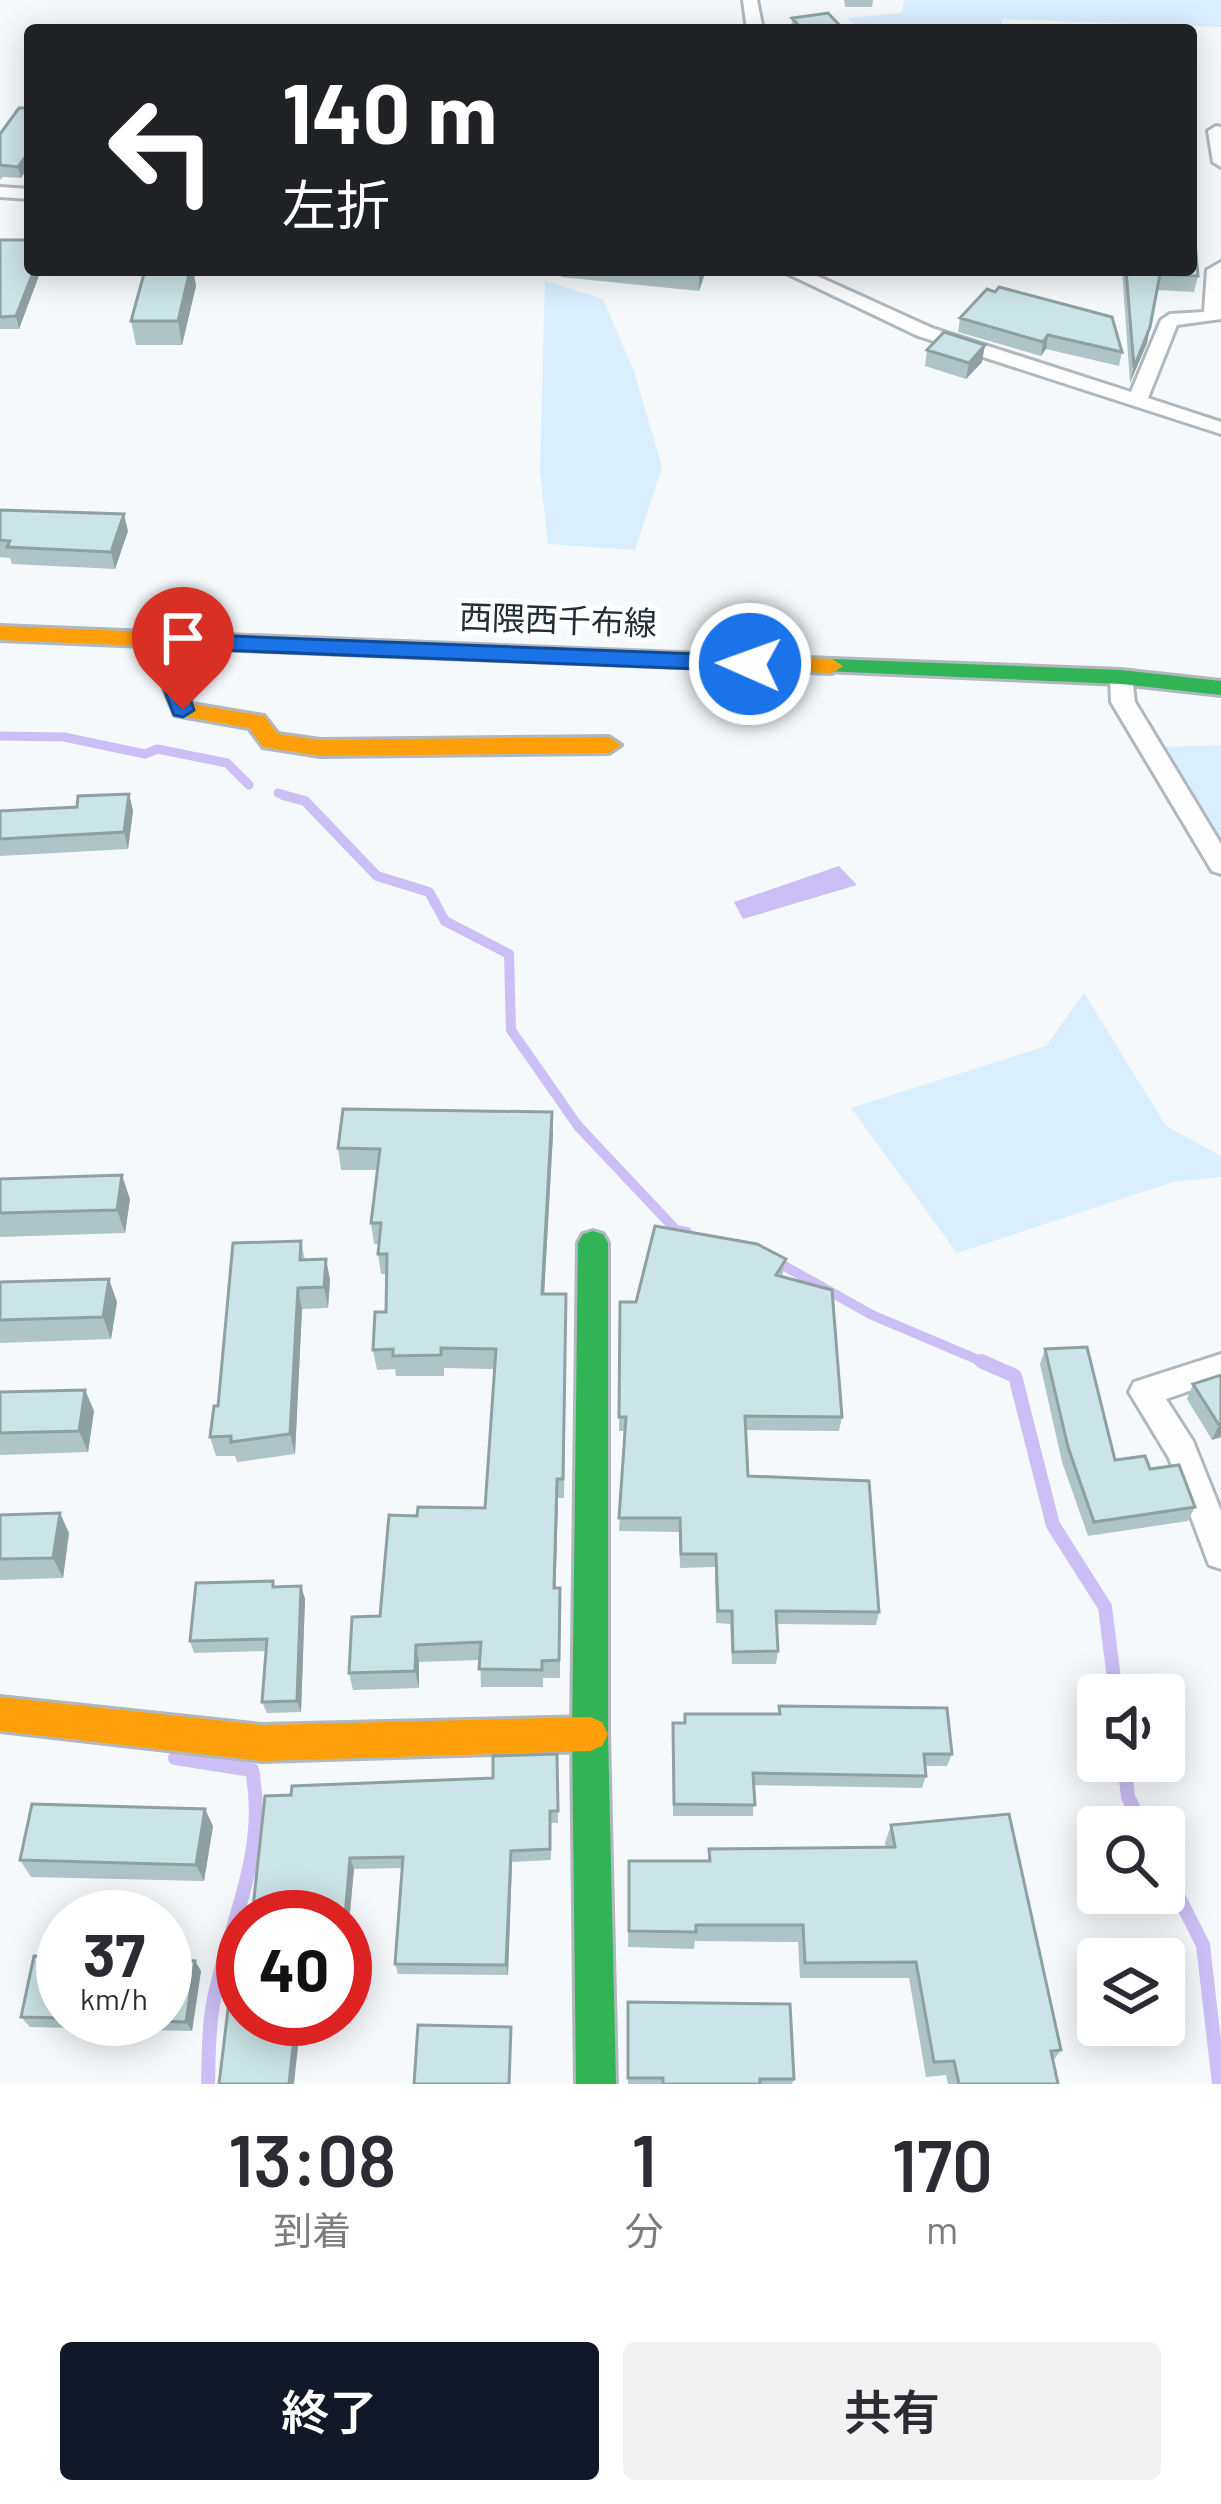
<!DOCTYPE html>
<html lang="ja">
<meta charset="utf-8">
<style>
:root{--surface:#fff;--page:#f2f2f3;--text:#2b2b33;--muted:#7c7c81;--accent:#111827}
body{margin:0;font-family:Barlow,"Noto Sans JP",sans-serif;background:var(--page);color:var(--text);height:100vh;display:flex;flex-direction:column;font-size:45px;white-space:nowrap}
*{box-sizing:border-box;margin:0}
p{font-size:39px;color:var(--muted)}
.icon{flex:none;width:66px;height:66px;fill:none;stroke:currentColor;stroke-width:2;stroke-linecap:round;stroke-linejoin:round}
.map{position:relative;height:2084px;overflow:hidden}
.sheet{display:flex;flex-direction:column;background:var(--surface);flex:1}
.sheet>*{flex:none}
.hud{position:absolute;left:24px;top:24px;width:1173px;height:252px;border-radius:12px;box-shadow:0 6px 30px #0003;background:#202124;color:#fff;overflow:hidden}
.controls{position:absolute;left:1077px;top:1674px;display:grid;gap:24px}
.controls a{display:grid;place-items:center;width:108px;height:108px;border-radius:12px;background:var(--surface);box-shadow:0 6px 30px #0003;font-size:60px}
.speed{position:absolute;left:36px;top:1890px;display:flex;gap:24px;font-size:60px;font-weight:700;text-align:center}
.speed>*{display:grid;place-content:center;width:156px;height:156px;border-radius:50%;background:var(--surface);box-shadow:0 6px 30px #0003;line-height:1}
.speed small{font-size:30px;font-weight:400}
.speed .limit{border:18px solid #d22;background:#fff;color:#111}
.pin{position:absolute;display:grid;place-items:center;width:102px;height:102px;color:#fff;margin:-123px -51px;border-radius:50% 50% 50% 0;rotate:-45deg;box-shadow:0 0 12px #0007}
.pin .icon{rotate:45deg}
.me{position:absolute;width:132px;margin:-66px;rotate:272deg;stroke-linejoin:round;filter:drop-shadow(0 0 9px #0008)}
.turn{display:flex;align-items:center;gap:42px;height:252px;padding:0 60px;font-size:54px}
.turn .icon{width:156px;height:156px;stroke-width:2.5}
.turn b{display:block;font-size:84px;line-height:102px}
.eta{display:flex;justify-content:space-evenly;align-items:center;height:204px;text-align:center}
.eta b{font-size:72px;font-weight:600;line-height:84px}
.primary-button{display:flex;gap:24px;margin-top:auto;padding:24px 60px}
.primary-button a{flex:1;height:138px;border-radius:12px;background:var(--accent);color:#fff;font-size:48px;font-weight:600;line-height:138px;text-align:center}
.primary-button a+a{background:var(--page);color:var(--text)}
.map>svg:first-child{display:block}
</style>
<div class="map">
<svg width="1221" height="2084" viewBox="0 0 1221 2084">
<rect width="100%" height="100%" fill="#f6f9fc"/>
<path fill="#d9effd" d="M 904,0 L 1221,0 L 1221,27 L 1002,19 L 1002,30 L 863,30 L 846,18 L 902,13 Z
M 545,281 L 603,299 L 634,371 L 662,467 L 635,550 L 548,544 L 540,471 Z
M 1221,745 L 1221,845 L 1153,747 Z
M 1084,993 L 1166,1126 L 1221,1156 L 1221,1177 L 1173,1182 L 957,1253 L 851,1108 L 1046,1046 Z"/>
<path fill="#cbbff5" d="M 839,866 L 857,885 L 743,919 L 734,902 Z"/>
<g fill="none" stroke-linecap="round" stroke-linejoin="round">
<path stroke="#cbbff5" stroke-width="9" d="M 0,736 L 64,737 L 145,754 L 157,749 L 227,763 L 249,785
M 278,793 L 293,798"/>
<path stroke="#cbbff5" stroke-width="10" d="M 283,795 L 305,801 L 377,876 L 429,892 L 445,921 L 509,954 L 511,1030 L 578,1126 L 676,1230 L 687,1232
M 772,1259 L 872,1315 L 988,1364"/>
<path stroke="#cbbff5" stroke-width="14" d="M 981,1361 L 1015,1376 L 1053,1525 L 1105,1607 L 1116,1695
M 175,1758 L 252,1770 C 268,1853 230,1920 214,1999 C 208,2027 209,2056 208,2084
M 1124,1761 L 1128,1797 L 1143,1827
M 1164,1868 L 1203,1945 L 1219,2084"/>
<defs>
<path id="street" d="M 743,0 L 757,0 L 763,30 L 747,30 Z
M 1216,126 L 1221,127 L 1221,167 L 1213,162 L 1208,131 Z
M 0,187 L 30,189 L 30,199 L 0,197 Z
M 1221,262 L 1221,319 L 1177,325 L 1148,398 L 1221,422 L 1221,434 L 918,336 L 780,270 L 804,270 L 932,328 L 1131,392 L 1161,320 L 1170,314 L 1204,312 L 1207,270 Z
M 1121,670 L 1132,677 L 1135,702 L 1221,844 L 1221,874 L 1212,871 L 1111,702 L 1110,677 Z
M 1221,1354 L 1221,1380 L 1166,1399 L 1193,1441 L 1221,1511 L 1221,1569 L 1209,1565 L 1169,1458 L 1129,1392 L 1134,1382 Z"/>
<path id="fast" d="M 832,659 L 1121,670 L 1221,681 L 1221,695 L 1121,684 L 824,671 L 821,666 Z
M 593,1231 L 603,1234 L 608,1243 L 608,1734 L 616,2084 L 576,2084 L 572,1734 L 578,1243 L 583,1234 Z"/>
<path id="slow" d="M 0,626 L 832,659 L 843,666 L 832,673 L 193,648 L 199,661 L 186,689 L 192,704 L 264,716 L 278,734 L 320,740 L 609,737 L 621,745 L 609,753 L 320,756 L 263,747 L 249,728 L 175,715 L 164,689 L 177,661 L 170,647 L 0,640 Z
M 0,1697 L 262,1725 L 590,1717 L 602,1722 L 608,1734 L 602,1746 L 590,1751 L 262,1761 L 0,1731 Z"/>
</defs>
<use href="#street" stroke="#b0b8bd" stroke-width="6"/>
<use href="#fast" stroke="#b0b8bd" stroke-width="6"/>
<use href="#slow" stroke="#b0b8bd" stroke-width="6"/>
<use href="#street" fill="#fefeff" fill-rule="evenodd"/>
<use href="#fast" fill="#30b455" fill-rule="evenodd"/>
<use href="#slow" fill="#ff9f0a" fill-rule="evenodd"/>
</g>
<path fill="#afc4c7" d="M 844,0 L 873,0 L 872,7 L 845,7 Z
M 792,18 L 844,30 L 791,30 Z
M 19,108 L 21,178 L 3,177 L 0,180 L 0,134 Z
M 0,240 L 30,270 L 41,270 L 19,329 L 0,329 Z
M 145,270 L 193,270 L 196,286 L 182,345 L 136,345 L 131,321 Z
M 553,270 L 706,270 L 699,291 L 561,277 L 561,271 Z
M 1122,270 L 1191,270 L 1198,276 L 1194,292 L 1157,290 L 1147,343 L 1130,383 Z
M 987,289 L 1122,352 L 1119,366 L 1046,349 L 1041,356 L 958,332 L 960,318 Z
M 927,350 L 982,362 L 966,379 L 925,366 Z
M 0,510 L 128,531 L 115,569 L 12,564 L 10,558 L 0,557 Z
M 129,794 L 133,811 L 128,849 L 0,856 L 0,811 L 77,807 Z
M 553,1134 L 544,1294 L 566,1314 L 564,1498 L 558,1498 L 555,1588 L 560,1588 L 560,1678 L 543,1678 L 543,1687 L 481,1687 L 480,1660 L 419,1662 L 419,1688 L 353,1690 L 349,1673 L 380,1616 L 417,1516 L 485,1508 L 495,1369 L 444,1368 L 444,1376 L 396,1376 L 395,1369 L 377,1370 L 373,1350 L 386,1312 L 387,1274 L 381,1274 L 378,1254 L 379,1244 L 374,1244 L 371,1223 L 378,1170 L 341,1170 L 338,1148 Z
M 0,1179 L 130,1199 L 125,1233 L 0,1237 Z
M 301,1241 L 305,1260 L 326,1259 L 330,1280 L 328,1308 L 302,1309 L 295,1454 L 237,1462 L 235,1456 L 216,1456 L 210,1437 Z
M 786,1259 L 782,1277 L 842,1417 L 839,1431 L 746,1430 L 748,1476 L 879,1612 L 876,1625 L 776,1624 L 778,1651 L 776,1664 L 732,1664 L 730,1624 L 716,1623 L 715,1567 L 680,1568 L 679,1532 L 619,1531 L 625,1431 L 619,1431 L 620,1302 L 636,1302 Z
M 0,1282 L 117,1302 L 111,1339 L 0,1343 Z
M 1045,1349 L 1115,1460 L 1150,1469 L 1195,1507 L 1188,1521 L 1088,1536 L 1062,1462 L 1040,1364 Z
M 1221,1375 L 1221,1437 L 1212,1440 L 1187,1399 L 1193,1384 Z
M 85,1390 L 94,1411 L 88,1452 L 0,1455 L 0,1392 Z
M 0,1515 L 69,1533 L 63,1578 L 0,1580 Z
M 301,1586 L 305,1599 L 301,1712 L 267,1713 L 262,1702 L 266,1651 L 194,1653 L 190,1641 L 275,1587 Z
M 779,1706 L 952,1754 L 947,1766 L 925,1766 L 926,1776 L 922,1788 L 754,1785 L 753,1816 L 673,1816 L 673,1723 L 778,1714 Z
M 557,1754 L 558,1823 L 551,1823 L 551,1860 L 512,1862 L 508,1975 L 398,1974 L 395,1964 L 402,1868 L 354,1869 L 345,1965 L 345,1917 L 291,1795 L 493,1778 Z
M 891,1825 L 1061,2050 L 1053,2061 L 1058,2084 L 948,2084 L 946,2075 L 926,2077 L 909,1978 L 800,1978 L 798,1942 L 695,1941 L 694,1949 L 628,1947 L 629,1861 L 708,1861 L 709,1849 L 886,1848 L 885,1843 Z
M 213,1826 L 204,1881 L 31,1877 L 20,1860 Z
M 195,1961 L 201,1971 L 192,2031 L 30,2027 L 21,2017 Z
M 628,2002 L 794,2079 L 792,2084 L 628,2084 Z"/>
<path fill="#8ea0a2" d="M 30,150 L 30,165 L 21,178 L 18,167 Z
M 34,270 L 41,270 L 19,329 L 16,316 Z
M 190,270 L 193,270 L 196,286 L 182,345 L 178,321 Z
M 700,270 L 706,270 L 699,291 L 699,271 Z
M 1150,327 L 1147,343 L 1130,383 L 1134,367 Z
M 1048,335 L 1046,349 L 1041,356 L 1043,342 Z
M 985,345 L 982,362 L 966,379 L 969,363 Z
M 124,514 L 128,531 L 115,569 L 111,552 Z
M 129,794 L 133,811 L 128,849 L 124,832 Z
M 552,1112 L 553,1134 L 543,1314 L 542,1294 Z
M 122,1175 L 130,1199 L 125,1233 L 117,1210 Z
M 326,1259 L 330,1280 L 328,1308 L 324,1287 Z
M 109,1279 L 117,1302 L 111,1339 L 103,1317 Z
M 298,1288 L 302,1309 L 295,1454 L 290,1434 Z
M 85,1390 L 94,1411 L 88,1452 L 79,1431 Z
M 1219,1425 L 1221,1425 L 1221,1437 L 1212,1440 Z
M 557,1479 L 558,1498 L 555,1606 L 554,1588 Z
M 60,1513 L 69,1533 L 63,1578 L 53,1558 Z
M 301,1586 L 305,1599 L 301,1712 L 297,1701 Z
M 416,1645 L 419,1662 L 419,1688 L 415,1671 Z
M 205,1809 L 213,1826 L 204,1881 L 196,1865 Z
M 511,1851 L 512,1862 L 508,1975 L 506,1965 Z
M 350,1858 L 354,1869 L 345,1965 L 345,1917 Z
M 195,1961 L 201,1971 L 192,2031 L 186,2022 Z
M 296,2019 L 301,2019 L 294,2084 L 289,2084 Z"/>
<path fill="#cbe4e7" stroke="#8ea0a2" stroke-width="3" d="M 828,13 L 844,30 L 803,30 L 792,18 Z
M 19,108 L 30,108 L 30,150 L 18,167 L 0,165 L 0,134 Z
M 1191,233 L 1195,242 L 1198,276 L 1160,274 L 1150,327 L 1134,367 L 1126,270 L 1191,270 Z
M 0,240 L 30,240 L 30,270 L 34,270 L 16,316 L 0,317 Z
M 145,270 L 190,270 L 178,321 L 131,321 Z
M 999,287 L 1112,317 L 1122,352 L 1048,335 L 1043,342 L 960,318 L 987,289 L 995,292 Z
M 944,332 L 985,345 L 969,363 L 927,350 Z
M 0,510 L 124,514 L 111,552 L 7,547 L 10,541 L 0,540 Z
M 129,794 L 124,832 L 0,839 L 0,811 L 77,807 L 78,796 Z
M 343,1109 L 552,1112 L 542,1294 L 566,1294 L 563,1479 L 557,1479 L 554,1588 L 560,1588 L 559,1660 L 542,1661 L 542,1670 L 479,1669 L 481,1642 L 416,1645 L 415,1671 L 349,1673 L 352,1617 L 380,1616 L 389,1515 L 417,1516 L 418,1507 L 485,1508 L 496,1349 L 441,1348 L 441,1355 L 393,1356 L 393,1349 L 373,1350 L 375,1312 L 386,1312 L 387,1254 L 378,1254 L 381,1223 L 371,1223 L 380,1149 L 338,1148 Z
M 122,1175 L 117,1210 L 0,1213 L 0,1179 Z
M 655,1226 L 757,1244 L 786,1259 L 776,1275 L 832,1290 L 842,1417 L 745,1416 L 748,1476 L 869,1481 L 879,1612 L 776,1611 L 778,1651 L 733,1652 L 732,1611 L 718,1611 L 716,1554 L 681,1554 L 680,1518 L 619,1518 L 626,1417 L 619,1417 L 620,1302 L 636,1302 Z
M 301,1241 L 300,1260 L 326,1259 L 324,1287 L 298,1288 L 290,1434 L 231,1442 L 231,1436 L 210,1437 L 214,1406 L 218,1406 L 233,1243 Z
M 109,1279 L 103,1317 L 0,1320 L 0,1282 Z
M 1087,1347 L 1115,1460 L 1145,1456 L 1150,1469 L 1179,1465 L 1195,1507 L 1094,1522 L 1068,1447 L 1045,1349 Z
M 1221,1375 L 1221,1425 L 1219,1425 L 1193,1384 Z
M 85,1390 L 79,1431 L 0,1433 L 0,1392 Z
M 60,1513 L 53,1558 L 0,1559 L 0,1515 Z
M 273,1581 L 273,1587 L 301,1586 L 297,1701 L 262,1702 L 267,1639 L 190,1641 L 196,1583 Z
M 779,1706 L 947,1708 L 952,1754 L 924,1754 L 926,1776 L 753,1773 L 755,1805 L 674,1804 L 673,1723 L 685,1723 L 685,1714 L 780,1714 Z
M 557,1754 L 558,1811 L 550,1811 L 550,1849 L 511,1851 L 506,1965 L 395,1964 L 403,1857 L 350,1858 L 345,1917 L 252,1917 L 265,1796 L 291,1795 L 292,1786 L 493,1778 L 493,1756 Z
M 32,1804 L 205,1809 L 196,1865 L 20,1860 Z
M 1009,1814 L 1061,2050 L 1051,2051 L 1058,2084 L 959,2084 L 954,2061 L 934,2062 L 916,1962 L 805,1963 L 803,1925 L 696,1925 L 696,1932 L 629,1931 L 629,1861 L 710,1861 L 709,1849 L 895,1847 L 891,1825 Z
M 34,1956 L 63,1957 L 63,2018 L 21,2017 Z
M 165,1960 L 195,1961 L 186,2022 L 88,2019 L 165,2019 Z
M 229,2001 L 243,2002 L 243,2019 L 296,2019 L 289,2084 L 219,2084 Z
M 628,2002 L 790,2004 L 794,2079 L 760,2079 L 760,2084 L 663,2084 L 663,2078 L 628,2078 Z
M 418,2025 L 511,2027 L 509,2084 L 414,2084 Z"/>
<path fill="#1a73e8" stroke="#114b97" stroke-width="3" d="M 179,634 L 750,656 L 762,664 L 750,671 L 194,649 L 200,661 L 187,689 L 194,710 L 183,717 L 174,715 L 164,689 L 177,661 L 168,641 Z"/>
<g text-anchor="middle" stroke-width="10" stroke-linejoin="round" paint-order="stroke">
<g font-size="33" fill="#212e36" stroke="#fff">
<text transform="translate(558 620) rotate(2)" y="12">西隈西千布線</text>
</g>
</g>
</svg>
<div class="controls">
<a><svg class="icon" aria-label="sound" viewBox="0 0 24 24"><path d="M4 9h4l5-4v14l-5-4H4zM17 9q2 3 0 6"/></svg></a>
<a><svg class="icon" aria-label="search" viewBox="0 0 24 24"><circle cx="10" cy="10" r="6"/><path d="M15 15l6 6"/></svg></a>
<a><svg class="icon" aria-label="layers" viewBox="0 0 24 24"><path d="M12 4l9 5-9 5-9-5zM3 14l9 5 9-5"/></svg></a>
</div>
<div class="speed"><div>37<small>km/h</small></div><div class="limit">40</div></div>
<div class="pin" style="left:183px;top:710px;background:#d93025"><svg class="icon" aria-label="arrive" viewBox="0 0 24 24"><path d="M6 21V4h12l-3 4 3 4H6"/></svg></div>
<svg class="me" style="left:750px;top:664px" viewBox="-20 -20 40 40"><circle r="17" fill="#1a73e8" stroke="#fff" stroke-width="3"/><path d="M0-11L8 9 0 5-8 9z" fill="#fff"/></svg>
<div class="hud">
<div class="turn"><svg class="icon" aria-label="left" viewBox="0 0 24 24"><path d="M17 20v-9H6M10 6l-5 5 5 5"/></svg><div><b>140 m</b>左折</div></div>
</div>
</div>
<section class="sheet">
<div class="eta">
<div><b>13:08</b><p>到着</p></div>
<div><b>1</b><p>分</p></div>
<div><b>170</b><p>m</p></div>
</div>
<div class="primary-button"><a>終了</a><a>共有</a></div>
</section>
